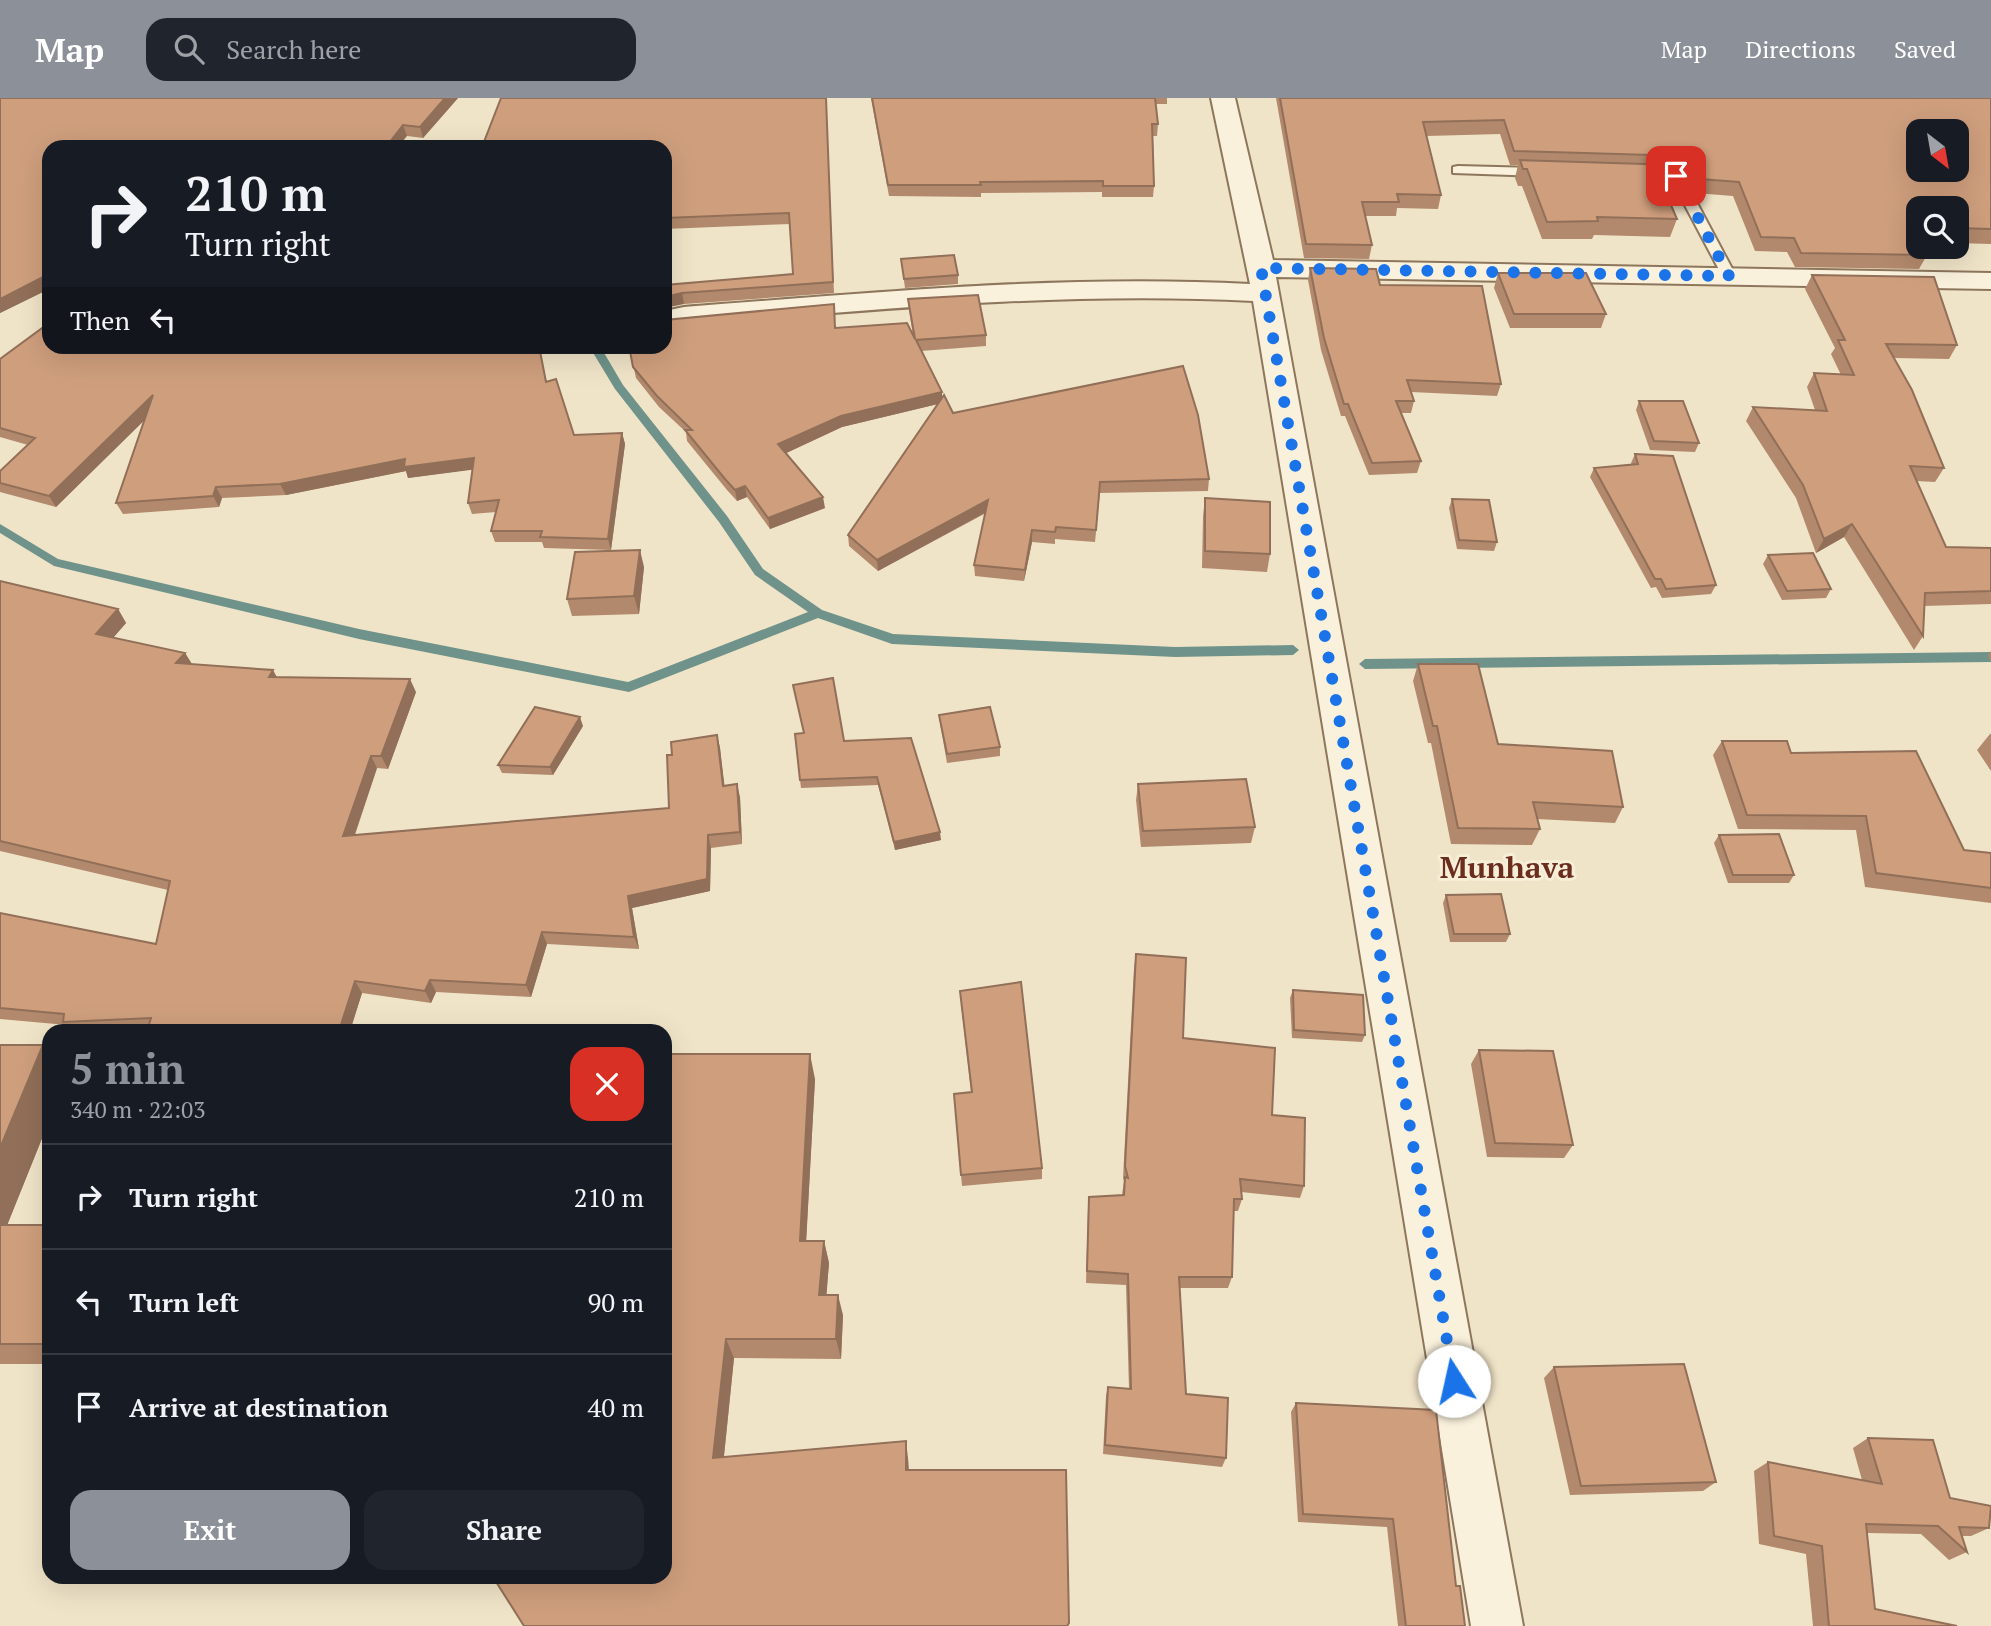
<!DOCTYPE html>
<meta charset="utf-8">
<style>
:root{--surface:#171b24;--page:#20242c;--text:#f1f3f6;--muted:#9ea1a6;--line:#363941;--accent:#8c9099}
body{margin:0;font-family:"PT Serif",serif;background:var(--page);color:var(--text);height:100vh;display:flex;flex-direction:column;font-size:26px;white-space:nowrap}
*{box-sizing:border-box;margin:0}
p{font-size:23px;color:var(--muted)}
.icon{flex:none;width:38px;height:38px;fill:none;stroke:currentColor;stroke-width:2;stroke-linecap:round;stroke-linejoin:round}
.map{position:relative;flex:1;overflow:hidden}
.side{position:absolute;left:42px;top:926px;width:630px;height:560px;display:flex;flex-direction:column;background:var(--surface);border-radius:21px;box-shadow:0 7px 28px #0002}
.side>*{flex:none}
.guide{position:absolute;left:42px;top:42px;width:630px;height:214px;border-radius:21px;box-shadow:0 7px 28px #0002;background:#171b24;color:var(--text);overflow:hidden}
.needle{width:46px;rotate:149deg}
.tools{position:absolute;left:1906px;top:21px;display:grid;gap:14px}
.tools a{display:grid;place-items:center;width:63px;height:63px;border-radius:14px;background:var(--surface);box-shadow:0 7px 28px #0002;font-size:35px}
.pin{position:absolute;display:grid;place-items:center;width:60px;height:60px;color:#fff;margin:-30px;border-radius:14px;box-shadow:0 4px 10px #0006}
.me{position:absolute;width:77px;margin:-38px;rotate:350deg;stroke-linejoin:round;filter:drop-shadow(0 0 5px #0008)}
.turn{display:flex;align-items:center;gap:24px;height:147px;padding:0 28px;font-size:32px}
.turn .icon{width:91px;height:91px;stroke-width:2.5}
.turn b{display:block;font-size:49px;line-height:60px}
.then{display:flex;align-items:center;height:66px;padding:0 28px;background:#0003;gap:14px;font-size:26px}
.round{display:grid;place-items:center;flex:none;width:74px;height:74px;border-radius:21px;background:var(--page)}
.overview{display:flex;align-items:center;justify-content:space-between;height:119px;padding:0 28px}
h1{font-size:42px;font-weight:600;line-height:52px;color:var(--accent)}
.button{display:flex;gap:14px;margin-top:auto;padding:14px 28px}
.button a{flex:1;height:80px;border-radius:21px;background:var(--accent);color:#fff;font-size:28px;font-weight:600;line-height:80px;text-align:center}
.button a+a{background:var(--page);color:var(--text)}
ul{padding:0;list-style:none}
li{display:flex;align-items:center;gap:21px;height:105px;padding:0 28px;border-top:2px solid var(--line)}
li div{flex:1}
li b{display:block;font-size:26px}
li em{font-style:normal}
header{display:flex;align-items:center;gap:42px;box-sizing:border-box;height:98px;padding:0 35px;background:var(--accent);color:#fff}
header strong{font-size:33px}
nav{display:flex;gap:38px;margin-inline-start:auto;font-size:24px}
.search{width:490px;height:63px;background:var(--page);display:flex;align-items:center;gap:18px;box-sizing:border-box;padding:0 24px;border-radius:21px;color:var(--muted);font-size:26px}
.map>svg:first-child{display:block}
</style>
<header>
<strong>Map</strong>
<div class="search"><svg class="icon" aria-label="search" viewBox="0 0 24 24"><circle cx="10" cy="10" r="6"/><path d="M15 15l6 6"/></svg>Search here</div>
<nav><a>Map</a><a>Directions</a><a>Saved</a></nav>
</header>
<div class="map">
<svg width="1991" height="1528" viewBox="0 0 1991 1528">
<rect width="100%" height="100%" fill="#f0e4c8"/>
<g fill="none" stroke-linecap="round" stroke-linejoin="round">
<path fill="#6f938a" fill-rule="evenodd" d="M 589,248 L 600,248 L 623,287 L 727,418 L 763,471 L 822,512 L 893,536 L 1175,549 L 1293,547 L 1299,552 L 1293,557 L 1175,559 L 892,546 L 818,520 L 629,594 L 359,541 L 54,468 L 0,435 L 0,426 L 58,461 L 359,531 L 628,584 L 808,514 L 755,477 L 719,424 L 615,291 Z
M 1991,554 L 1991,564 L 1365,571 L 1359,566 L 1365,561 Z"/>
<defs>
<path id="lane" d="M 1458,68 L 1540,70 L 1547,74 L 1540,78 L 1453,75 L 1453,69 Z
M 1658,72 L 1681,75 L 1736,178 L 1734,181 L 1724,181 L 1671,81 L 1653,79 L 1651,76 Z"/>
<path id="street" d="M 1211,0 L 1235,0 L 1273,162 L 1991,175 L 1991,191 L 1276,179 L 1523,1528 L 1471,1528 L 1253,203 C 1062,193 874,212 684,227 L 665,231 L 665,213 L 684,209 C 873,195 1060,176 1250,186 Z
M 363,248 L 542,248 L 538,254 C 487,267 428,260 376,260 L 366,257 L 361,251 Z"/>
</defs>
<use href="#lane" stroke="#8d765c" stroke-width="4"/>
<use href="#street" stroke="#8d765c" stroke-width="4"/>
<use href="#lane" fill="#faf1dc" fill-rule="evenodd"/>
<use href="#street" fill="#faf1dc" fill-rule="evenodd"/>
</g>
<path fill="#b2896c" d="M 0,0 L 458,0 L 423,40 L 407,38 L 49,49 L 49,191 L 0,215 Z
M 501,0 L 826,0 L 834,195 L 684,206 L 665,187 L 793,176 L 790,126 L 665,131 L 665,49 Z
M 871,0 L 1167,0 L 1167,6 L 1156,6 L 1158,26 L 1157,38 L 1153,38 L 1154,88 L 1153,99 L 1102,99 L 1102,94 L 981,95 L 981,99 L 889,98 Z
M 1276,0 L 1991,0 L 1991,146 L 1956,145 L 1956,110 L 1918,110 L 1918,149 L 1927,157 L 1919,171 L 1795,169 L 1787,154 L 1755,153 L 1733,98 L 1695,95 L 1681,72 L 1679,72 L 1681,77 L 1674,94 L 1665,94 L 1677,121 L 1670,139 L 1594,137 L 1592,141 L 1542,141 L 1522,88 L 1518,88 L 1515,80 L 1518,67 L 1510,67 L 1500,36 L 1427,38 L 1441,97 L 1438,111 L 1397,110 L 1396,118 L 1365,118 L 1372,147 L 1369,161 L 1304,160 Z
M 901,161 L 958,177 L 958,186 L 905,190 Z
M 1310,170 L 1380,187 L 1501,286 L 1497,298 L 1411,294 L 1414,303 L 1411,315 L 1401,315 L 1421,363 L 1417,375 L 1369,377 L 1345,318 L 1341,318 L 1321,252 L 1308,182 Z
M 1498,175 L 1606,216 L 1601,230 L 1510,230 L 1494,190 Z
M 1812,177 L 1957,247 L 1949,261 L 1894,260 L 1944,370 L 1935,384 L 1916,383 L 1946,449 L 1991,450 L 1991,506 L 1924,508 L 1923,538 L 1914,552 L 1844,439 L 1816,455 L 1796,400 L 1746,323 L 1753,309 L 1815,312 L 1807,289 L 1814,275 L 1841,277 L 1831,256 L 1835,250 L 1805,191 Z
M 908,201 L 986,237 L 986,248 L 921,253 L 942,300 L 953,315 L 1209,381 L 1208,393 L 1100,395 L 1095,444 L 1055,441 L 1055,446 L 1032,444 L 1024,483 L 975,478 L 974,467 L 986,415 L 878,473 L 849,448 L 848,437 L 938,306 L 842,329 L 786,355 L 825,410 L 770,431 L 747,399 L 737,403 L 727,392 L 687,343 L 686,334 L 659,309 L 636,280 L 629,248 L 836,230 L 913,237 L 909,212 Z
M 372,252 L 547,283 L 574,337 L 622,335 L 625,346 L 611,452 L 544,450 L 542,444 L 495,444 L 491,433 L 496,414 L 472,416 L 468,405 L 473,371 L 408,380 L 406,373 L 286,397 L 222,400 L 219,409 L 123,416 L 116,405 L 144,322 L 56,409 L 0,394 L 0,373 L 28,347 L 0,339 L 0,261 Z
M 1639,303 L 1699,345 L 1695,354 L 1650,352 L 1636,312 Z
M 1635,356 L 1716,487 L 1711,496 L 1662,500 L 1656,489 L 1651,490 L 1590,379 L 1594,370 L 1632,367 L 1631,365 Z
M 1205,400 L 1270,456 L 1267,474 L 1202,470 L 1203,418 Z
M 1452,401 L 1497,444 L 1494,453 L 1457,451 L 1449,410 Z
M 1768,457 L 1831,491 L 1826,500 L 1782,502 L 1763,466 Z
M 644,469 L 639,516 L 572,518 L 567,501 Z
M 0,483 L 118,511 L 126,525 L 113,540 L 185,555 L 192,566 L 277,579 L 416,594 L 388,671 L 377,670 L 355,737 L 669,710 L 672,657 L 717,637 L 720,650 L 724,688 L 740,699 L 742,746 L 711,750 L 710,793 L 632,810 L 639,851 L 547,846 L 531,899 L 436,894 L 431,905 L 362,895 L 350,933 L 72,933 L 67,927 L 0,921 L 0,815 L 156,846 L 168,792 L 0,753 Z
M 1991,553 L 1991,564 L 1988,557 Z
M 1418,566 L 1498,646 L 1623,709 L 1615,725 L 1537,721 L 1540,731 L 1532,747 L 1451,746 L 1431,645 L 1428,645 L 1413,583 Z
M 793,587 L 844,643 L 941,742 L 895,752 L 878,687 L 801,690 L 800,682 L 804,635 Z
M 939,617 L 1000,649 L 1000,658 L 947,665 L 940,625 Z
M 583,628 L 553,677 L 502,675 L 498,667 Z
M 1990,636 L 1991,636 L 1991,673 L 1977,652 Z
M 1722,643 L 1791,655 L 1964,752 L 1991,755 L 1991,805 L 1865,789 L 1856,732 L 1738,731 L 1713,657 Z
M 1138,686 L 1255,729 L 1251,745 L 1141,749 L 1136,702 Z
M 1719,737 L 1794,777 L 1789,785 L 1728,785 L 1714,745 Z
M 1446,797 L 1510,836 L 1506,844 L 1450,844 L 1443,805 Z
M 1136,856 L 1183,940 L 1272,1017 L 1304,1088 L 1300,1100 L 1241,1094 L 1242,1101 L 1238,1113 L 1234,1113 L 1232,1179 L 1228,1190 L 1179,1190 L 1186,1296 L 1226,1360 L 1222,1369 L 1103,1356 L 1106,1298 L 1108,1289 L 1129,1291 L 1126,1187 L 1086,1185 L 1088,1111 L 1089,1099 L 1122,1097 L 1124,1083 L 1123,1080 L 1134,870 Z
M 1293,892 L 1365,937 L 1362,944 L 1292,940 L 1290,900 Z
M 960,893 L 1042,1070 L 1042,1081 L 962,1088 L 955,1008 L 971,994 L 961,905 Z
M 0,947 L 43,947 L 49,953 L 49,1023 L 7,1127 L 49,1127 L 49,1266 L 0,1266 Z
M 1479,952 L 1573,1047 L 1564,1060 L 1487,1059 L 1471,966 Z
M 665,956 L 815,981 L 806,1143 L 824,1143 L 829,1165 L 826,1197 L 843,1217 L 841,1261 L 734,1260 L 724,1359 L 908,1360 L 909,1372 L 524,1528 Z
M 1554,1269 L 1716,1384 L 1703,1393 L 1570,1397 L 1544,1280 Z
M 1296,1305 L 1456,1488 L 1465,1528 L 1398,1528 L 1387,1429 L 1298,1424 L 1291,1314 Z
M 1868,1340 L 1989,1430 L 1971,1438 L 1962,1438 L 1967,1454 L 1949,1462 L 1921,1436 L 1867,1435 L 1875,1511 L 1957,1528 L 1813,1528 L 1806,1456 L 1759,1446 L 1754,1373 L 1768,1364 L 1862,1382 L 1853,1350 Z"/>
<path fill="#916f58" d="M 445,0 L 458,0 L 423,40 L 420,29 Z
M 403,27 L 407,38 L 398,49 L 386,49 Z
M 49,176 L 49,191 L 0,215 L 0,201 Z
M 682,195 L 684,206 L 665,210 L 665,199 Z
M 942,294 L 942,305 L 842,329 L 780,358 L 778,346 L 841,318 Z
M 153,297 L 159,308 L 56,409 L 49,398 Z
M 622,335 L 625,346 L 611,452 L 608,441 Z
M 474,360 L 478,371 L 408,380 L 406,373 L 286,397 L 280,386 L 405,361 Z
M 745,388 L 747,399 L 737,403 L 735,392 Z
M 216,389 L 222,400 L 219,409 L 213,398 Z
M 823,399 L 825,410 L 770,431 L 768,420 Z
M 988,402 L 988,413 L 878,473 L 877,462 Z
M 1852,426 L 1844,439 L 1816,455 L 1824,441 Z
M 1032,432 L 1032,444 L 1024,483 L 1025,472 Z
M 640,452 L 644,469 L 639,516 L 634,498 Z
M 118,511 L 126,525 L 105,549 L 96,536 Z
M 185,555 L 193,568 L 176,565 Z
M 273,572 L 280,585 L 269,579 Z
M 410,581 L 416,594 L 388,671 L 381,658 Z
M 580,619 L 583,628 L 553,677 L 550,669 Z
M 717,637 L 720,650 L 726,700 L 723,688 Z
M 371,658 L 377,670 L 350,750 L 343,738 Z
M 737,686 L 740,699 L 742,746 L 740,734 Z
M 940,734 L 941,742 L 895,752 L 894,744 Z
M 708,737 L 711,750 L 710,793 L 632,810 L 639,851 L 634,839 L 628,798 Z
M 542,834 L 547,846 L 531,899 L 526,887 Z
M 430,882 L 436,894 L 431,905 L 425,893 Z
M 355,883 L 362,895 L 350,933 L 339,933 Z
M 43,947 L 49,953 L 49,1023 L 0,1145 L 0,1050 Z
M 810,956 L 815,981 L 805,1165 L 800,1143 Z
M 824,1143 L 829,1165 L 825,1217 L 819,1197 Z
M 838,1197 L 843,1217 L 841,1261 L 836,1241 Z
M 726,1241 L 734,1260 L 722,1376 L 713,1360 Z
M 906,1343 L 908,1360 L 909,1388 L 906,1372 Z"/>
<path fill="#cf9f7d" stroke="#916f58" stroke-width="2" fill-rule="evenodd" d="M 0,0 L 445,0 L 420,29 L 403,27 L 386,49 L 49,49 L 49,176 L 0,201 Z
M 501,0 L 826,0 L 833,184 L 682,195 L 665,199 L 665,187 L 793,176 L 789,115 L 665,120 L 665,49 L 482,49 Z
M 872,0 L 1155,0 L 1158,26 L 1152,26 L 1154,88 L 1103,88 L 1103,83 L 980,84 L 981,87 L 888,87 Z
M 1280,0 L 1991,0 L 1991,131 L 1956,130 L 1956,110 L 1918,110 L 1918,149 L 1924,149 L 1927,157 L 1801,155 L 1794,140 L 1761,139 L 1739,84 L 1700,81 L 1686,58 L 1514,53 L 1504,22 L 1423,24 L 1441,97 L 1397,96 L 1399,104 L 1362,104 L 1372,147 L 1306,146 ZM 1918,33 L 1956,33 L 1956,72 L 1918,72 Z
M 1520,62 L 1676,67 L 1681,77 L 1657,75 L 1677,121 L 1597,119 L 1598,123 L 1547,124 L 1527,71 L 1523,71 Z
M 954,157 L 958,177 L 904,181 L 901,161 Z
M 1310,170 L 1376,171 L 1380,187 L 1482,188 L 1501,286 L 1407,282 L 1414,303 L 1396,303 L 1421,363 L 1372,365 L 1348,306 L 1344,306 L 1324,240 Z
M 1498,175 L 1586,175 L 1606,216 L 1514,216 Z
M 1812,177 L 1934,179 L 1957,247 L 1886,246 L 1912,292 L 1944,370 L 1910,368 L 1946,449 L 1991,450 L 1991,493 L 1925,495 L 1923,538 L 1852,426 L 1824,441 L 1803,387 L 1753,309 L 1827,313 L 1814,275 L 1854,277 L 1838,242 L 1845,242 Z
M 978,197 L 986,237 L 916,242 L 942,294 L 841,318 L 778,346 L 823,399 L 768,420 L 745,388 L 735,392 L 725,381 L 685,332 L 692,332 L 657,298 L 633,269 L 629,248 L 665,248 L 665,222 L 834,206 L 835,230 L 907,225 L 915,241 L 908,201 Z
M 49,225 L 49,248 L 361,248 L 372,252 L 454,253 L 495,252 L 513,248 L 539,248 L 546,284 L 556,281 L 574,337 L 622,335 L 608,441 L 540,439 L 542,433 L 491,433 L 499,402 L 468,405 L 474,360 L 404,369 L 405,361 L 280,386 L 216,389 L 213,398 L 116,405 L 153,297 L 49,398 L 0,385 L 0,373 L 35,340 L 0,330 L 0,261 Z
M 1183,268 L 1198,317 L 1209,381 L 1100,384 L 1096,432 L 1056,429 L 1055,434 L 1032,432 L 1025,472 L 974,467 L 988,402 L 877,462 L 848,437 L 944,297 L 953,315 Z
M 1639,303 L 1683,303 L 1699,345 L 1654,343 Z
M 1635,356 L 1673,358 L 1716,487 L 1666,491 L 1661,481 L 1655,481 L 1594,370 L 1638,366 Z
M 1205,400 L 1270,404 L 1270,456 L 1205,453 Z
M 1452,401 L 1489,402 L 1497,444 L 1459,442 Z
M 640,452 L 634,498 L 567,501 L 575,454 Z
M 1813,455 L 1831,491 L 1787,493 L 1768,457 Z
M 0,483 L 118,511 L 96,536 L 185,555 L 176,565 L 273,572 L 269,579 L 410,581 L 381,658 L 371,658 L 343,738 L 669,710 L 667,657 L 672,657 L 671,644 L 717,637 L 723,688 L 737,686 L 740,734 L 708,737 L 707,781 L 628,798 L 634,839 L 542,834 L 526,887 L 430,882 L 425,893 L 355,883 L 339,933 L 147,933 L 151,920 L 63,924 L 64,916 L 0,910 L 0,815 L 156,846 L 170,783 L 0,743 Z
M 1418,566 L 1478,566 L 1498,646 L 1612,653 L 1623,709 L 1533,704 L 1540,731 L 1458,730 L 1437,628 L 1433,628 Z
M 833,580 L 844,643 L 911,640 L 940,734 L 894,744 L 877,679 L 800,682 L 795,636 L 804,635 L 793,587 Z
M 535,609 L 580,619 L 550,669 L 498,667 Z
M 990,609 L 1000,649 L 947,656 L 939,617 Z
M 1722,643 L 1787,643 L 1791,655 L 1916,653 L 1964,752 L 1991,755 L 1991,790 L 1876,775 L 1866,718 L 1747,717 Z
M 1246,681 L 1255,729 L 1143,733 L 1138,686 Z
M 1779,736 L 1794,777 L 1733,777 L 1719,737 Z
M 1501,796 L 1510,836 L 1454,836 L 1446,797 Z
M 1136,856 L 1186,860 L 1183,940 L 1275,950 L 1272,1017 L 1305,1020 L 1304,1088 L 1240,1081 L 1242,1101 L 1234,1101 L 1232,1179 L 1179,1179 L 1186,1296 L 1228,1300 L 1226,1360 L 1105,1347 L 1108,1289 L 1131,1291 L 1128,1176 L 1087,1173 L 1089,1099 L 1124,1097 L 1125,1079 L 1128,1080 L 1125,1068 Z
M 1021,884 L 1042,1070 L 961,1077 L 954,996 L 972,994 L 960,893 Z
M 1293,892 L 1363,897 L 1365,937 L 1294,932 Z
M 0,947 L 43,947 L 0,1050 Z
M 1479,952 L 1553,953 L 1573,1047 L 1495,1045 Z
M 665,956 L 810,956 L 800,1143 L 824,1143 L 819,1197 L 838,1197 L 836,1241 L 726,1241 L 713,1360 L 906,1343 L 906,1372 L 1066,1372 L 1069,1525 L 1067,1528 L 524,1528 L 493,1479 L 665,1479 Z
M 0,1127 L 49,1127 L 49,1246 L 0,1246 Z
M 1684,1266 L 1716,1384 L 1581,1388 L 1554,1269 Z
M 1296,1305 L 1436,1312 L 1456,1488 L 1460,1488 L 1465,1528 L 1406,1528 L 1393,1421 L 1303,1416 Z
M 1868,1340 L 1933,1342 L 1950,1400 L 1991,1408 L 1989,1430 L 1959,1429 L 1967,1454 L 1938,1428 L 1866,1426 L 1875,1511 L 1957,1528 L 1829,1528 L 1822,1448 L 1774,1438 L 1768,1364 L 1882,1386 Z"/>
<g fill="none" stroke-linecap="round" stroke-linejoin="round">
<path stroke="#1a73e8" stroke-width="12" stroke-dasharray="0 21.6" d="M 1454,1283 L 1261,170 L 1729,178 L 1676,78"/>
</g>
<g text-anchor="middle" stroke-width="6" stroke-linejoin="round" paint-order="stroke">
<g font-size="30" font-weight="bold" fill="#6b2e1e" stroke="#f7eed8">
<text x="1507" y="780">Munhava</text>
</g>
</g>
</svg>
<div class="tools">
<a><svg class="needle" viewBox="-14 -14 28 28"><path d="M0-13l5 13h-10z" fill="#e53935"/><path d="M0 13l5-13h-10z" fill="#9ea1a6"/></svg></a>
<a><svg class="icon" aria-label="search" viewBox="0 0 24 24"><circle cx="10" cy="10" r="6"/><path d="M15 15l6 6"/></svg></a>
</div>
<div class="pin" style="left:1676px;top:78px;background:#d93025"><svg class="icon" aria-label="arrive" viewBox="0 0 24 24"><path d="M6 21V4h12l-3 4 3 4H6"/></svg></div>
<svg class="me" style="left:1454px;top:1283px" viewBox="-20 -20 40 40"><circle r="19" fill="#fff"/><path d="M0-13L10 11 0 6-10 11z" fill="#1a73e8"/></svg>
<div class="guide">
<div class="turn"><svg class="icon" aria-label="right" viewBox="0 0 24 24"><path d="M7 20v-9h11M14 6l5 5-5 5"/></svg><div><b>210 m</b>Turn right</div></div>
<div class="then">Then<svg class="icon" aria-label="left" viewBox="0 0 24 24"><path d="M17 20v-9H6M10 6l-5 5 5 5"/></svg></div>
</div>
<section class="side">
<div class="overview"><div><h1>5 min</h1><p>340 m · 22:03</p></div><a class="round" style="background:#d93025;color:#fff"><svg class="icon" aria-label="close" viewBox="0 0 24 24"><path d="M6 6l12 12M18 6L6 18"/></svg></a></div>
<ul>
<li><svg class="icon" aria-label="right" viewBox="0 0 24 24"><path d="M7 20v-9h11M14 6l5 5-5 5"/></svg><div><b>Turn right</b></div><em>210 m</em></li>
<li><svg class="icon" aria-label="left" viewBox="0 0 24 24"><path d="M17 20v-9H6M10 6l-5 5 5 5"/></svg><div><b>Turn left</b></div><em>90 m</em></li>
<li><svg class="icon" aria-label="arrive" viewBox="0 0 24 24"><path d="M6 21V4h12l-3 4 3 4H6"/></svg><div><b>Arrive at destination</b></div><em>40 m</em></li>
</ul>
<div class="button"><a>Exit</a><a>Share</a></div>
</section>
</div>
